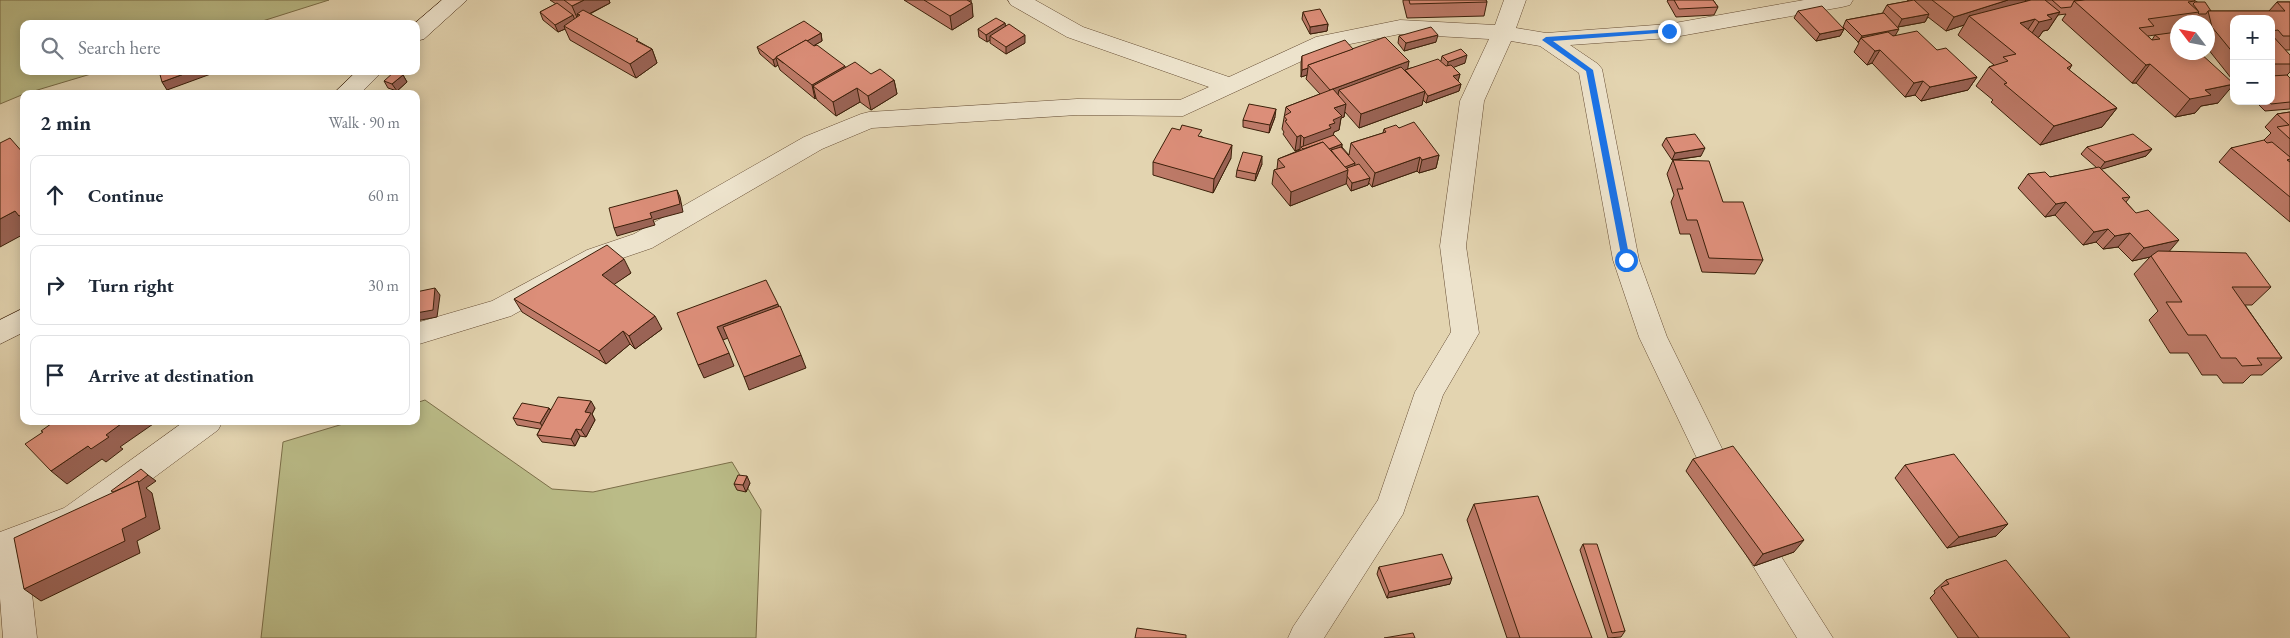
<!DOCTYPE html>
<meta charset="utf-8">
<style>
body{margin:0;font-family:"EB Garamond",serif;background:#f6f6f7;color:#1f2937}
.controls{position:absolute;right:15px;top:15px;display:grid;overflow:hidden;border-radius:10px;box-shadow:0 2px 12px #0003}
.controls button{width:45px;height:45px;display:grid;place-items:center;padding:0;border:0;border-bottom:1px solid #e0e1e3;background:#fff;color:#1f2937;font:25px sans-serif}
.compass{position:absolute;left:2170px;top:15px;width:45px;height:45px;border-radius:50%;background:#fff;box-shadow:0 2px 12px #0003;rotate:302deg}
.stop{position:absolute;width:15px;height:15px;margin:-11px;border:4px solid #1a73e8;border-radius:50%;background:#fff}
.stop.end{background:#1a73e8;border-color:#fff;box-shadow:0 1px 5px #0008}
.list{margin:0;padding:0;list-style:none}
h2{display:flex;justify-content:space-between;align-items:center;height:65px;margin:0;padding:0 20px;font-size:21px}
h2 small{font-size:16px;font-weight:400;color:#747a83}
.list li{display:grid;grid-template-columns:32px 1fr auto;gap:15px;align-items:center;box-sizing:border-box;height:80px;margin:0 10px 10px;padding:0 10px;border:1px solid #e0e1e3;border-radius:10px}
.list b{display:block;font-size:19px;white-space:nowrap}
.list em{font-size:16px;font-style:normal;color:#747a83}
.icon{flex:none;width:28px;height:28px;fill:none;stroke:currentColor;stroke-width:2;stroke-linecap:round;stroke-linejoin:round}
.map{position:relative;flex:none;width:2290px;height:638px;overflow:hidden}
.search{position:absolute;background:#fff;box-shadow:0 2px 12px #0003;left:20px;top:20px;width:400px;height:55px;display:flex;align-items:center;gap:12px;box-sizing:border-box;padding:0 18px;border-radius:10px;color:#747a83;font-size:19px}
.panel{position:absolute;background:#fff;box-shadow:0 2px 12px #0003;left:20px;top:90px;width:400px;height:335px;border-radius:10px}
.map>svg:first-child{display:block}
.green{fill:#babb87;stroke:#7b6e48}
.lines{fill:none;stroke-linecap:round;stroke-linejoin:round}
.street-casing{stroke:#664d34;stroke-width:1}
.secondary-casing{stroke:#3c200a;stroke-width:1}
.street{fill:#ede3cc;fill-rule:evenodd}
.secondary{fill:#ede3cc;fill-rule:evenodd}
.wall{fill:#bd7a68;stroke:#3c200a;fill-rule:evenodd}
.shaded-wall{fill:#9a6355;stroke:#3c200a}
.building{fill:#dc8e79;stroke:#3c200a}
.route{fill:#1a73e8}
</style>
<div class="map">
<svg width="2290" height="638" viewBox="0 0 2290 638">
<rect width="100%" height="100%" fill="#e3d4b0"/>
<filter id="stains"><feTurbulence type="fractalNoise" baseFrequency=".004" numOctaves="4"/><feColorMatrix values="0 0 0 0 .2 0 0 0 0 .09 0 0 0 0 .02 0 0 0 .5 -.17"/></filter>
<radialGradient id="worn" r=".72"><stop offset=".6" stop-color="#630" stop-opacity="0"/><stop offset="1" stop-color="#630" stop-opacity=".3"/></radialGradient>
<!-- green -->
<g class="green">
<polygon points="0,0 329,0 253,24 24,24 24,71 101,71 24,94 0,104"/>
<polygon points="425,400 552,489 593,492 732,462 761,510 756,638 261,638 283,442 353,421 416,421 416,403"/>
</g>
<g class="lines">
<defs>
<g id="street">
<polygon points="1008,0 1035,0 1083,27 1229,77 1316,37 1400,20 1495,25 1504,0 1526,0 1516,28 1546,33 1669,24 1804,0 1853,0 1850,5 1842,7 1669,38 1570,45 1598,64 1602,69 1639,260 1667,337 1741,487 1737,496 1726,500 1715,496 1639,337 1613,260 1579,73 1540,46 1511,41 1484,101 1466,246 1479,333 1443,395 1403,514 1324,638 1288,638 1293,627 1378,500 1415,392 1451,332 1440,246 1460,101 1489,39 1400,34 1330,48 1183,116 1077,115 872,128 822,149 652,248 605,264 511,316 416,345 416,323 492,301 587,250 634,234 804,137 861,114 869,112 1077,99 1180,100 1209,87 1067,37 1011,5"/>
<polygon points="185,421 223,421 218,430 86,528 27,550 37,638 3,638 0,598 0,532 64,508"/>
<polygon points="1747,516 1758,520 1833,638 1797,638 1731,530 1736,520"/>
</g>
<g id="secondary">
<polygon points="442,0 467,0 424,39 416,41 416,24 414,24"/>
<polygon points="357,71 383,71 360,94 333,94"/>
<polygon points="24,308 24,332 0,344 0,320"/>
</g>
</defs>
<!-- street casing -->
<use href="#street" class="street-casing"/>
<!-- secondary casing -->
<use href="#secondary" class="secondary-casing"/>
<!-- street -->
<use href="#street" class="street"/>
<!-- secondary -->
<use href="#secondary" class="secondary"/>
</g>
<!-- wall -->
<g class="wall">
<polygon points="550,0 609,0 610,3 590,14 652,49 657,63 636,78 570,40 565,29 558,32 543,20 540,12 556,4"/>
<polygon points="904,0 971,0 973,17 952,30"/>
<polygon points="1403,0 1486,0 1487,2 1484,16 1407,18 1403,2"/>
<polygon points="1668,0 1713,0 1718,7 1714,15 1676,17 1667,1"/>
<path d="M1907,0H2026L2025,1L2031,0H2194L2211,11H2269L2277,2H2290V50H2285L2290,55V72L2287,75L2290,78V109L2265,111L2255,101H2271V19H2234V78H2231L2208,49V22H2199H2200L2193,21L2191,22H2178V32H2177L2218,103L2201,106L2195,113L2175,117L2136,83H2132L2062,20L2066,14L2058,15L2048,30L2043,31L2038,38L2072,65L2069,70L2117,108L2102,127L2040,145L1991,102L1993,100L1976,86L1989,67L1994,65L1958,35L1964,25L1946,31L1928,17L1925,22L1898,27L1895,36L1937,50L1977,77L1968,90L1921,101L1915,95L1905,97L1872,63L1867,65L1854,52L1859,43L1843,27L1846,20L1883,13V12L1887,5L1909,1ZM2155,35L2152,40L2148,36Z"/>
<polygon points="1798,11 1844,29 1840,36 1816,41 1794,18"/>
<polygon points="1303,12 1328,24 1327,31 1310,34 1302,19"/>
<polygon points="1005,23 1005,26 1025,43 1006,54 990,43 990,40 987,42 979,37 978,29"/>
<polygon points="821,33 822,41 813,46 845,68 894,80 897,94 871,110 860,102 836,116 817,100 816,98 815,99 780,70 778,65 775,67 760,54 757,47"/>
<polygon points="1399,36 1436,42 1404,51 1398,43"/>
<polygon points="1353,49 1409,61 1407,69 1441,61 1442,56 1465,63 1453,67 1460,74 1458,81 1461,84 1459,91 1426,103 1423,100 1422,105 1359,128 1345,112 1344,117 1341,118 1339,130 1334,132 1333,135 1342,144 1342,147 1349,155 1351,143 1383,133 1384,129 1399,128 1439,155 1436,168 1419,173 1417,171 1372,187 1369,183 1368,185 1351,191 1346,183 1290,206 1272,184 1274,170 1277,169 1278,159 1300,150 1300,149 1295,151 1283,134 1284,132 1282,129 1286,107 1320,94 1306,79 1307,75 1301,77 1301,63 1302,56"/>
<polygon points="403,75 407,82 397,91 388,88 384,81"/>
<polygon points="2290,112 2290,161 2289,162 2290,162 2290,222 2219,162 2231,148 2267,143 2264,140 2271,133 2265,127 2277,114"/>
<polygon points="1275,117 1269,133 1243,127 1243,120"/>
<polygon points="1201,136 1231,158 1213,193 1153,175 1153,162"/>
<polygon points="1666,138 1701,156 1675,160 1723,202 1763,260 1755,274 1702,272 1690,234 1680,234 1671,202 1674,195 1667,174 1673,160 1672,160 1662,145"/>
<polygon points="2087,147 2152,149 2146,156 2101,169 2130,197 2126,202 2169,251 2271,287 2252,305 2245,305 2282,358 2262,375 2251,375 2243,383 2223,383 2217,375 2202,375 2188,353 2170,353 2149,320 2158,311 2134,274 2150,257 2132,261 2118,247 2103,249 2096,242 2083,245 2055,215 2045,217 2018,188 2028,174 2050,177 2097,168 2081,154"/>
<polygon points="1262,164 1255,181 1236,177 1237,170"/>
<polygon points="631,273 614,284 662,329 635,349 630,344 606,364 522,312 514,299"/>
<polygon points="549,408 551,410 595,408 592,414 595,420 586,437 580,436 575,446 542,442 537,435 540,429 517,425 513,418"/>
<polygon points="1693,459 1794,552 1754,566 1686,471"/>
<polygon points="1905,465 2008,524 1996,536 1947,548 1895,478"/>
<polygon points="750,483 746,492 737,490 734,484"/>
<polygon points="1474,504 1592,638 1507,638 1467,520"/>
<polygon points="1583,544 1625,631 1621,637 1608,638 1580,550"/>
<polygon points="1379,567 1450,584 1387,598 1377,574"/>
<polygon points="1946,580 2070,638 1958,638 1930,598 1935,593 1934,591"/>
</g>
<!-- shaded-wall -->
<g class="shaded-wall">
<polygon points="584,0 609,0 610,3 581,18 580,15 577,14 579,19 578,20 572,6"/>
<polygon points="2008,0 2026,0 2022,6 1969,16 1964,25 1946,31 1954,17"/>
<polygon points="972,3 973,17 952,30 950,16"/>
<polygon points="2060,12 2048,30 2043,31 2039,37 2027,41 2039,22 2047,15"/>
<polygon points="1929,14 1925,22 1898,27 1902,19"/>
<polygon points="573,15 576,23 564,26 565,29 558,32 555,25"/>
<polygon points="2035,19 2023,37 2020,23"/>
<polygon points="1005,23 1006,31 990,36 990,40 987,42 986,35"/>
<polygon points="1328,24 1327,31 1310,34 1310,27"/>
<polygon points="1844,29 1840,36 1816,41 1820,34"/>
<polygon points="1899,29 1895,36 1861,38 1858,43 1862,36"/>
<polygon points="821,33 822,41 783,63 777,58"/>
<polygon points="1025,35 1025,43 1006,54 1006,47"/>
<polygon points="1438,35 1436,42 1404,51 1406,43"/>
<polygon points="652,49 657,63 636,78 630,64"/>
<polygon points="1880,50 1872,63 1867,65 1875,51"/>
<polygon points="1467,55 1465,63 1447,70 1448,62"/>
<polygon points="776,58 778,65 775,67 773,60"/>
<polygon points="1409,61 1407,73 1339,90 1337,100 1330,90"/>
<polygon points="2150,64 2136,83 2132,83 2146,65"/>
<polygon points="845,66 848,80 813,86 816,98 815,99 812,85"/>
<polygon points="1308,68 1307,75 1301,77 1302,70"/>
<polygon points="192,71 219,71 167,90 162,82"/>
<polygon points="1460,74 1458,81 1453,76"/>
<polygon points="403,75 407,82 397,91 392,84"/>
<polygon points="1977,77 1968,90 1921,101 1930,87"/>
<polygon points="894,80 897,94 871,110 868,96"/>
<polygon points="1923,81 1915,95 1905,97 1914,83"/>
<polygon points="1461,84 1459,91 1426,103 1428,96"/>
<polygon points="2234,84 2218,103 2201,106 2195,113 2175,117 2190,99 2205,90"/>
<polygon points="857,88 860,102 836,116 833,102"/>
<polygon points="1425,91 1422,105 1359,128 1361,114"/>
<polygon points="1346,104 1344,117 1341,118 1339,130 1334,132 1333,136 1303,149 1304,138 1334,108"/>
<polygon points="2117,108 2102,127 2040,145 2054,126"/>
<polygon points="1276,109 1275,117 1269,133 1270,125"/>
<polygon points="1301,135 1300,149 1295,151 1297,137"/>
<polygon points="1342,144 1341,151 1324,151"/>
<polygon points="1232,145 1231,158 1213,193 1214,179"/>
<polygon points="1705,148 1701,156 1672,160 1675,153"/>
<polygon points="2152,149 2146,156 2099,170 2105,162"/>
<polygon points="1439,155 1436,168 1419,173 1422,160"/>
<polygon points="1262,156 1262,164 1255,181 1256,174"/>
<polygon points="1420,157 1417,171 1372,187 1375,173"/>
<polygon points="1355,163 1354,170 1348,173 1346,184 1290,206 1291,192 1343,167"/>
<polygon points="1370,178 1368,185 1351,191 1352,183"/>
<polygon points="677,190 680,197 683,212 653,220 655,225 617,236 614,228 650,213"/>
<polygon points="2066,202 2055,215 2045,217 2056,204"/>
<polygon points="15,211 24,214 24,234 0,247 0,219"/>
<polygon points="2108,229 2096,242 2083,245 2094,232"/>
<polygon points="2130,233 2118,247 2103,249 2115,236"/>
<polygon points="2179,240 2167,254 2151,256 2150,257 2132,261 2144,248"/>
<polygon points="624,259 631,273 609,288 602,275"/>
<polygon points="435,288 440,295 437,317 416,321 416,313"/>
<polygon points="778,304 782,317 723,340 717,327"/>
<polygon points="655,316 662,329 635,349 629,336"/>
<polygon points="623,331 630,344 606,364 599,351"/>
<polygon points="729,353 734,366 704,378 698,365"/>
<polygon points="801,355 806,368 749,390 744,377"/>
<polygon points="591,401 595,408 592,414 595,420 586,437 581,430 585,412"/>
<polygon points="549,408 553,415 545,430 540,423"/>
<polygon points="125,421 156,422 120,447 123,449 106,462 102,459 67,484 51,471"/>
<polygon points="576,429 580,436 575,446 571,439"/>
<polygon points="148,475 156,481 146,488 152,493 160,529 137,541 140,553 41,601 24,589 122,529 138,481"/>
<polygon points="747,476 750,483 746,492 743,485"/>
<polygon points="2008,524 1996,536 1947,548 1959,537"/>
<polygon points="1804,540 1794,552 1754,566 1763,554"/>
<polygon points="1452,578 1450,584 1387,598 1389,592"/>
</g>
<!-- building -->
<g class="building">
<polygon points="564,0 584,0 572,6"/>
<polygon points="924,0 967,0 972,3 950,16"/>
<polygon points="1409,0 1486,0 1487,2 1410,4"/>
<polygon points="1674,0 1713,0 1718,7 1679,9"/>
<polygon points="1914,0 1929,14 1902,19 1887,5"/>
<polygon points="1932,0 2008,0 1954,17"/>
<polygon points="2031,0 2045,0 2060,12 2047,15 2052,19 2039,22 2035,19 2020,23 2072,65 2067,68 2117,108 2054,126 2004,84 2007,83 1989,67 2008,61 2003,57 2016,54 1969,16"/>
<polygon points="2052,0 2083,0 2074,1 2071,7 2061,8"/>
<polygon points="2085,0 2194,0 2195,1 2188,2 2199,12 2148,19 2154,26 2139,28 2152,40 2160,39 2155,35 2177,32 2178,33 2178,52 2199,52 2234,84 2205,90 2211,95 2190,99 2150,64 2146,65 2074,1"/>
<polygon points="2195,2 2205,2 2211,11 2208,11 2206,14 2199,14 2198,13 2199,12 2193,4"/>
<polygon points="2277,2 2290,2 2290,36 2283,36 2278,30 2271,31 2271,19 2234,19 2234,54 2212,27 2208,11 2285,11"/>
<polygon points="557,3 573,15 555,25 540,12"/>
<polygon points="1822,6 1844,29 1820,34 1798,11"/>
<polygon points="1320,9 1328,24 1310,27 1303,12"/>
<polygon points="583,10 638,39 636,41 652,49 630,64 564,26 580,15 577,14"/>
<polygon points="1884,13 1899,29 1862,36 1846,20"/>
<polygon points="996,18 1005,23 986,35 978,29"/>
<polygon points="804,21 821,33 807,41 806,40 776,57 776,58 773,60 757,47"/>
<polygon points="1009,24 1025,35 1006,47 990,36"/>
<polygon points="1431,27 1438,35 1406,43 1399,36"/>
<polygon points="1917,31 1937,50 1946,48 1977,77 1930,87 1923,81 1914,83 1880,50 1875,51 1861,38 1888,32 1893,36"/>
<polygon points="2271,34 2290,55 2290,64 2271,64"/>
<polygon points="1385,37 1409,61 1330,90 1308,65"/>
<polygon points="806,40 814,46 817,45 845,66 812,85 776,57"/>
<polygon points="1345,40 1353,49 1308,65 1308,68 1302,70 1302,56"/>
<polygon points="1461,49 1467,55 1448,62 1442,56"/>
<polygon points="1438,59 1446,66 1451,65 1460,74 1453,76 1461,84 1428,96 1425,92 1425,91 1405,70"/>
<polygon points="855,62 871,74 880,69 894,80 868,96 857,88 833,102 813,86"/>
<polygon points="1401,67 1425,91 1361,114 1339,90"/>
<polygon points="159,71 192,71 162,82"/>
<polygon points="394,72 403,75 392,84 384,81"/>
<polygon points="2287,75 2290,78 2290,102 2271,104 2269,101 2271,101 2271,76"/>
<polygon points="1333,89 1346,104 1334,108 1342,116 1333,120 1335,123 1329,125 1331,128 1304,138 1301,135 1297,137 1285,121 1287,120 1284,116 1291,112 1286,107"/>
<polygon points="1249,104 1276,109 1270,125 1243,120"/>
<polygon points="2290,112 2290,139 2277,127 2289,125 2277,114"/>
<polygon points="1414,122 1439,155 1422,160 1420,157 1375,173 1351,143 1386,132 1384,129 1396,125 1399,128"/>
<polygon points="1182,125 1202,130 1198,136 1232,145 1214,179 1153,162 1172,128 1180,130"/>
<polygon points="1695,134 1705,148 1675,153 1666,138"/>
<polygon points="2133,134 2152,149 2105,162 2087,147"/>
<polygon points="1334,135 1342,144 1329,149 1323,142 1303,149 1301,147"/>
<polygon points="10,138 24,154 24,214 19,216 15,211 0,219 0,143"/>
<polygon points="2264,140 2267,143 2272,142 2290,157 2290,159 2287,160 2290,162 2290,197 2231,148"/>
<polygon points="1323,142 1348,170 1291,192 1274,170 1285,167 1278,159"/>
<polygon points="1341,147 1355,163 1345,167 1331,150"/>
<polygon points="1243,152 1262,156 1256,174 1237,170"/>
<polygon points="1673,160 1709,161 1723,202 1743,202 1763,260 1709,258 1697,220 1687,220 1677,189 1683,189"/>
<polygon points="1359,164 1370,178 1352,183 1347,176 1348,170 1347,168"/>
<polygon points="2099,167 2130,197 2122,198 2136,213 2148,210 2179,240 2144,248 2130,233 2115,236 2108,229 2094,232 2066,202 2056,204 2028,174 2045,172 2050,177"/>
<polygon points="677,190 680,204 650,213 652,218 614,228 609,208"/>
<polygon points="607,245 624,259 602,275 655,316 629,336 623,331 599,351 514,299"/>
<polygon points="2158,251 2246,253 2271,287 2232,287 2282,358 2257,358 2262,365 2242,366 2236,358 2221,358 2206,335 2188,335 2166,302 2182,302 2151,256"/>
<polygon points="766,280 778,304 717,327 729,353 698,365 677,313"/>
<polygon points="435,288 433,310 416,313 416,292"/>
<polygon points="780,306 801,355 744,377 723,327"/>
<polygon points="558,397 591,401 585,412 591,413 581,430 576,429 571,439 537,435"/>
<polygon points="522,403 549,408 540,423 513,418"/>
<polygon points="55,421 125,421 106,435 109,437 91,449 88,446 51,471 25,444 43,432 41,431"/>
<polygon points="1733,446 1804,540 1763,554 1693,459"/>
<polygon points="1954,454 2008,524 1959,537 1905,465"/>
<polygon points="141,469 148,475 139,482 138,481 113,492 111,491"/>
<polygon points="738,475 747,476 743,485 734,484"/>
<polygon points="138,481 146,517 122,529 125,541 24,589 14,538"/>
<polygon points="1538,496 1592,638 1520,638 1474,504"/>
<polygon points="1583,544 1597,544 1625,631 1612,633"/>
<polygon points="1442,554 1452,578 1389,592 1379,567"/>
<polygon points="2006,560 2070,638 1979,638 1941,587 1949,584 1946,580"/>
<polygon points="1137,628 1186,635 1186,638 1135,638"/>
<polygon points="1413,633 1415,638 1384,638"/>
</g>
<!-- route -->
<polygon class="route" points="1669,29 1672,32 1553,41 1593,70 1630,260 1626,263 1622,260 1586,71 1542,40 1546,37"/>
<rect width="100%" height="100%" filter="url(#stains)"/>
<rect width="100%" height="100%" fill="url(#worn)"/>
</svg>
<div class="controls">
<button>+</button>
<button>−</button>
</div>
<svg class="compass" viewBox="-18 -18 36 36"><path d="M0-13l5 13h-10z" fill="#e53935"/><path d="M0 13l5-13h-10z" fill="#747a83"/></svg>
<div class="stop" style="left:1626px;top:260px"></div>
<div class="stop end" style="left:1669px;top:31px"></div>
<div class="search"><svg class="icon" aria-label="search" viewBox="0 0 24 24"><circle cx="10" cy="10" r="6"/><path d="M15 15l6 6"/></svg>Search here</div>
<section class="panel">
<h2>2 min<small>Walk · 90 m</small></h2>
<ul class="list">
<li><svg class="icon" aria-label="ahead" viewBox="0 0 24 24"><path d="M12 20V5M6 11l6-6 6 6"/></svg><div><b>Continue</b></div><em>60 m</em></li>
<li><svg class="icon" aria-label="right" viewBox="0 0 24 24"><path d="M7 20v-9h11M14 6l5 5-5 5"/></svg><div><b>Turn right</b></div><em>30 m</em></li>
<li><svg class="icon" aria-label="arrive" viewBox="0 0 24 24"><path d="M6 21V4h12l-3 4 3 4H6"/></svg><div><b>Arrive at destination</b></div></li>
</ul>
</section>
</div>
